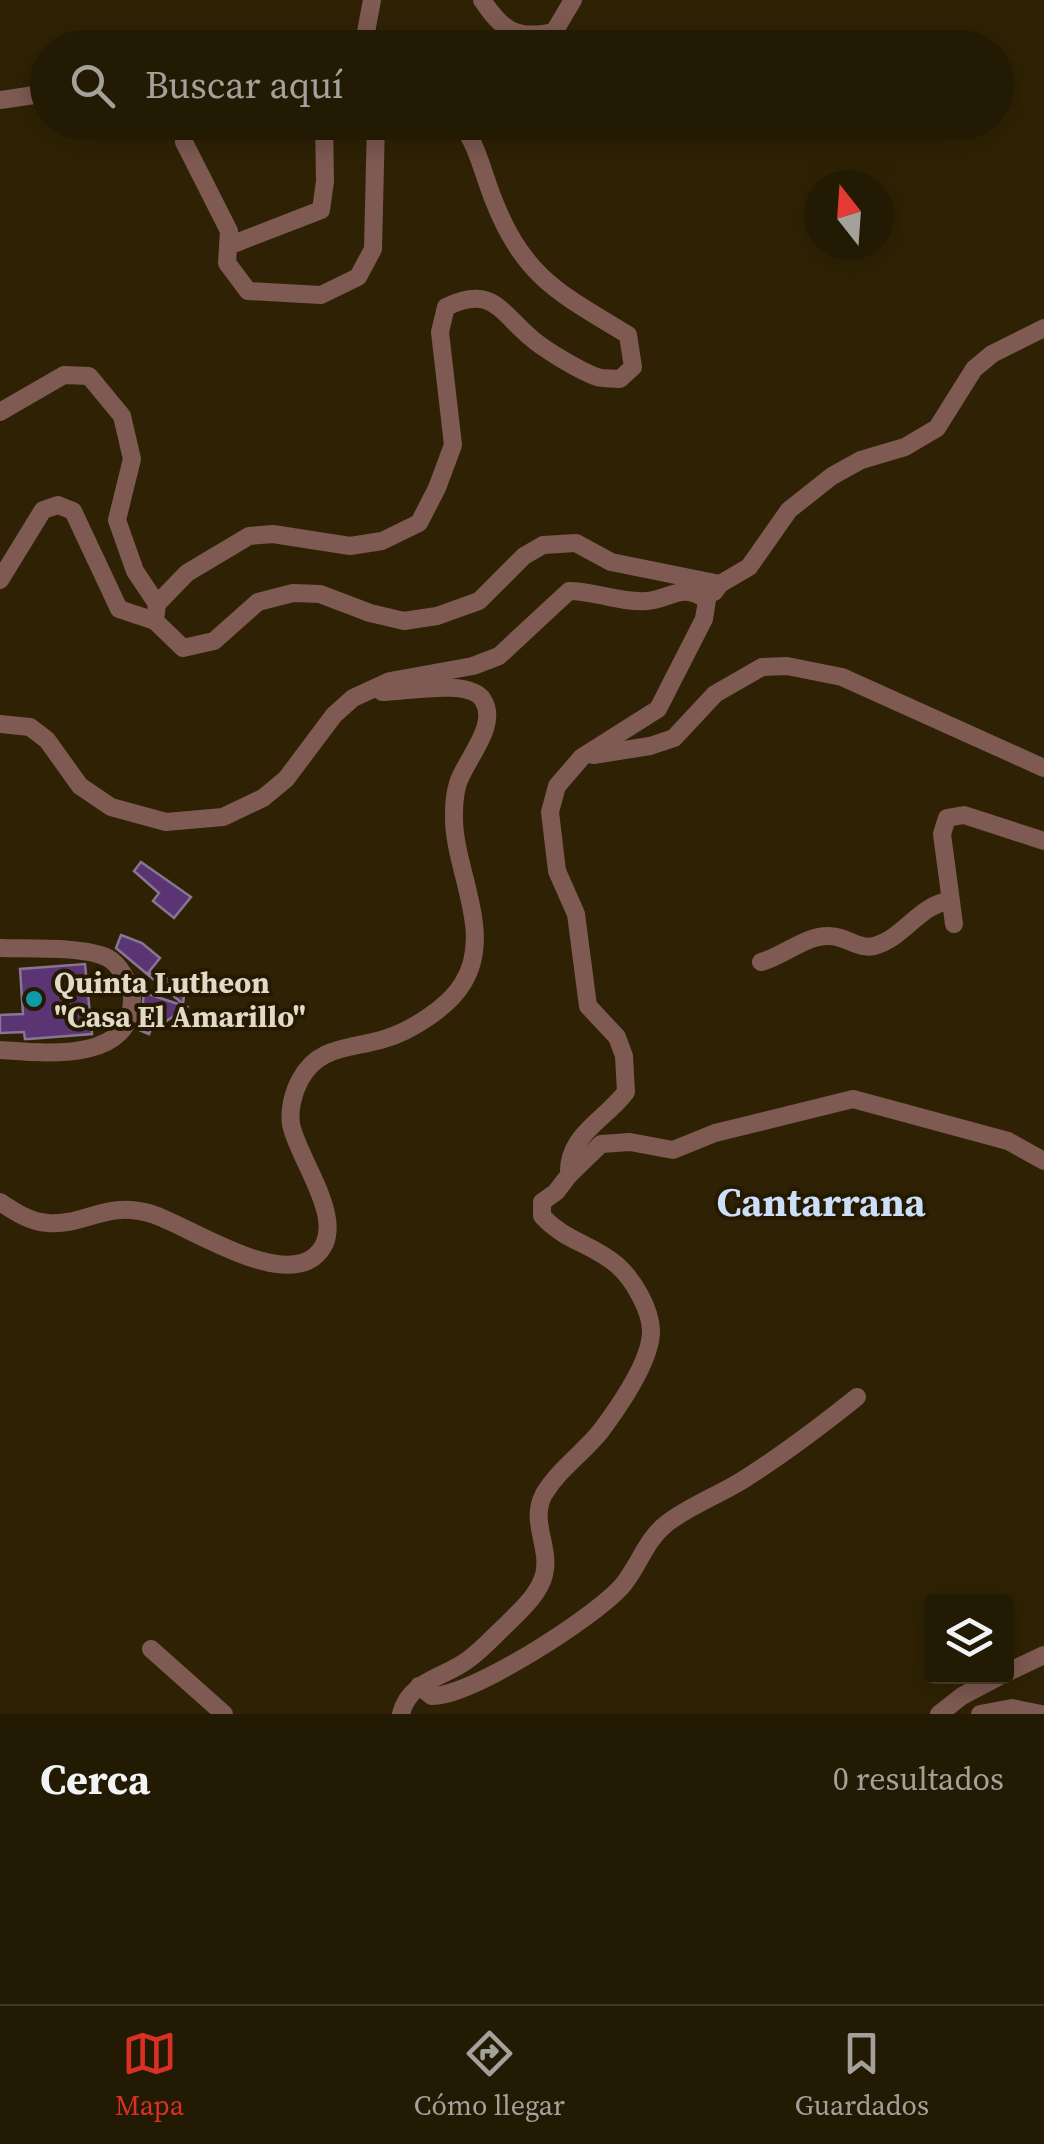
<!DOCTYPE html>
<html lang="es">
<meta charset="utf-8">
<style>
body{margin:0;font-family:"Source Serif 4",serif;background:#2b230d;color:#f1f3f6}
.controls{position:absolute;right:30px;bottom:30px;display:grid;overflow:hidden;border-radius:10px;box-shadow:0 5px 25px #0003}
.controls button{width:90px;height:90px;display:grid;place-items:center;padding:0;border:0;border-bottom:2px solid #403825;background:#231a03;color:#f1f3f6;font:50px sans-serif}
.compass{position:absolute;left:804px;top:170px;width:90px;height:90px;border-radius:50%;background:#231a03;box-shadow:0 5px 25px #0003;rotate:343deg}
.list{margin:0;padding:0;list-style:none}
h2{display:flex;justify-content:space-between;align-items:center;height:130px;margin:0;padding:0 40px;font-size:42px}
h2 small{font-size:32px;font-weight:400;color:#a3a19a}
.icon{flex:none;width:55px;height:55px;fill:none;stroke:currentColor;stroke-width:2;stroke-linecap:round;stroke-linejoin:round}
.map{position:relative;flex:none;width:1044px;height:1714px;overflow:hidden}
.search{position:absolute;background:#231a03;box-shadow:0 5px 25px #0003;left:30px;right:30px;top:30px;height:110px;display:flex;align-items:center;gap:25px;box-sizing:border-box;padding:0 35px;border-radius:55px;color:#a3a19a;font-size:38px}
.sheet{height:290px;background:#231a03}
nav{display:flex;justify-content:space-around;align-items:center;box-sizing:border-box;height:140px;border-top:2px solid #403825;background:#231a03;font-size:28px;color:#a3a19a}
nav a{display:grid;justify-items:center;gap:5px}
nav .on{color:#d93025}
.map>svg:first-child{display:block}
.building{fill:#5a3473;stroke:#867593;stroke-width:2.5}
.lines{fill:none;stroke-linecap:round;stroke-linejoin:round}
.minor{stroke:#7e5a52;stroke-width:18}
.culture-dot{fill:#0f9aa8;stroke:#251900;stroke-width:4}
.labels{text-anchor:middle;dominant-baseline:central;stroke-width:8;stroke-linejoin:round;paint-order:stroke}
.poi-label{font-size:30px;font-weight:bold;fill:#e2dac9;stroke:#251900;text-anchor:start}
.district-label{font-size:40px;font-weight:bold;fill:#cbdff7;stroke:#251900}
</style>
<div class="map">
<svg width="1044" height="1714" viewBox="0 0 1044 1714">
<rect width="100%" height="100%" fill="#2f2204"/>
<!-- building -->
<g class="building">
<polygon points="141,862 191,897 174,918 153,901 159,893 134,871"/>
<polygon points="121,935 142,943 160,958 148,973 171,978 170,984 185,986 183,1004 116,948"/>
<polygon points="85,964 92,1034 29,1039 25,1039 24,1032 0,1033 0,1015 23,1014 20,969"/>
<polygon points="144,992 145,993 187,1007 165,1022 158,1012 149,1034 137,1029 141,1021"/>
</g>
<g class="lines">
<!-- minor -->
<g class="minor">
<path d="M482,0C503,31 516,40 554,32L573,0"/>
<polyline points="363,48 372,0"/>
<polyline points="0,100 48,93"/>
<polyline points="183,122 184,142 229,231 227,263 248,291 321,295 358,277 373,249 376,122"/>
<path d="M460,122C477,143 484,177 494,201C524,278 561,294 628,335L633,367L620,379C613,378 603,379 597,377C580,371 543,349 530,337C499,310 491,285 446,307L440,332L453,445L437,488L419,523L382,541L350,546L273,534L249,536L187,573L157,604L155,621L183,648L214,641L258,602L293,593L320,594L370,613L404,621L437,616L479,601L524,556L543,545L576,543L611,562L720,584"/>
<polyline points="228,246 321,210 325,181 324,122"/>
<polyline points="0,412 64,375 89,376 122,416 132,459 117,520 135,571 157,604"/>
<polyline points="0,580 43,510 58,505 73,511 119,609 155,621"/>
<polyline points="714,592 720,584 749,567 789,510 832,476 861,460 905,447 937,428 974,369 992,354 1044,328"/>
<path d="M0,724L30,727L47,740L80,786L111,807L166,822L223,817L263,798L286,779L334,715L353,698L390,681L473,666L499,656L569,591C595,591 620,603 647,601C672,599 681,582 707,600L704,619L658,709L582,757L557,786L550,812L557,871L576,914L588,1006L617,1037L624,1056L626,1092C604,1121 567,1135 569,1175L556,1192L542,1202V1216C566,1242 591,1243 617,1265C633,1279 651,1310 651,1331C651,1362 618,1408 600,1432C583,1453 559,1469 544,1494C529,1521 551,1547 544,1575C539,1594 521,1610 508,1623C495,1635 483,1649 469,1659C445,1678 409,1680 401,1714"/>
<polyline points="593,755 650,746 674,738 715,694 762,667 787,666 842,677 1044,768"/>
<polyline points="954,924 942,834 947,818 964,815 1044,841"/>
<path d="M0,948C28,949 84,946 108,958C119,964 131,984 132,997C134,1064 43,1053 0,1050"/>
<path d="M761,962C784,956 804,936 828,936C845,935 858,950 874,946C903,939 919,905 949,901"/>
<polyline points="569,1175 601,1144 630,1142 673,1150 715,1133 853,1099 1008,1141 1044,1161"/>
<path d="M0,1202C15,1212 30,1222 48,1223C86,1226 105,1200 152,1214C189,1226 276,1286 314,1257C353,1227 297,1159 291,1124C289,1110 293,1093 300,1080C318,1045 352,1049 384,1039C411,1031 449,1007 463,983C495,931 452,868 454,813C454,803 455,793 458,783C466,759 499,725 483,700C470,678 405,692 382,692"/>
<polyline points="151,1649 224,1714"/>
<polyline points="1006,1673 1044,1655"/>
<path d="M419,1686L432,1696C472,1696 595,1617 622,1586C639,1566 645,1541 666,1524C690,1505 720,1495 746,1478C785,1453 821,1426 857,1397"/>
<polyline points="939,1714 962,1696 1000,1676"/>
<polyline points="980,1714 1012,1708 1041,1714"/>
</g>
</g>
<!-- markers -->
<circle class="culture-dot" cx="34" cy="999" r="10"/>
<g class="labels">
<!-- poi labels -->
<g class="poi-label">
<text x="54" y="982">Quinta Lutheon<tspan x="54" dy="34">"Casa El Amarillo"</tspan></text>
</g>
<!-- district labels -->
<g class="district-label">
<text x="821" y="1202">Cantarrana</text>
</g>
</g>
</svg>
<div class="controls">
<button><svg class="icon" aria-label="layers" viewBox="0 0 24 24"><path d="M12 4l9 5-9 5-9-5zM3 14l9 5 9-5"/></svg></button>
</div>
<svg class="compass" viewBox="-18 -18 36 36"><path d="M0-13l5 13h-10z" fill="#e53935"/><path d="M0 13l5-13h-10z" fill="#a3a19a"/></svg>
<div class="search"><svg class="icon" aria-label="search" viewBox="0 0 24 24"><circle cx="10" cy="10" r="6"/><path d="M15 15l6 6"/></svg>Buscar aquí</div>
</div>
<section class="sheet">
<h2>Cerca<small>0 resultados</small></h2>
<ul class="list">
</ul>
</section>
<nav>
<a class="on"><svg class="icon" aria-label="map" viewBox="0 0 24 24"><path d="M3 6l6-2 6 2 6-2v14l-6 2-6-2-6 2zM9 4v14M15 6v14"/></svg>Mapa</a>
<a><svg class="icon" aria-label="directions" viewBox="0 0 24 24"><path d="M12 3l9 9-9 9-9-9zM9 14v-3h6M13 9l2 2-2 2"/></svg>Cómo llegar</a>
<a><svg class="icon" aria-label="saved" viewBox="0 0 24 24"><path d="M7 4h10v16l-5-4-5 4z"/></svg>Guardados</a>
</nav>
